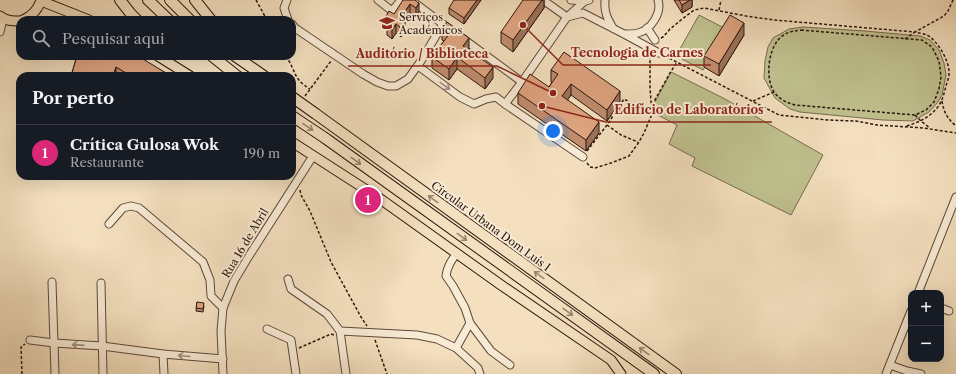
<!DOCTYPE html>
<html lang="pt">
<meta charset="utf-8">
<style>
body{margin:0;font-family:"Libre Caslon Text",serif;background:#242831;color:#f1f3f6}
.controls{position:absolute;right:12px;bottom:12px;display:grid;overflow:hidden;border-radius:8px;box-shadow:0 4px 16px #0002}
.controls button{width:36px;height:36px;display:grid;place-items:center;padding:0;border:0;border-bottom:1px solid #363941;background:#171b24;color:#f1f3f6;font:20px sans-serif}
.you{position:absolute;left:553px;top:131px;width:14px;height:14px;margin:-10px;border:3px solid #fff;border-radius:50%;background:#1a73e8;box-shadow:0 0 0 6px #1a73e833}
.badge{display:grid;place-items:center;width:26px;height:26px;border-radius:50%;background:#db2777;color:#fff;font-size:13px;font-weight:700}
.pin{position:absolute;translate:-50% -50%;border:2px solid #fff;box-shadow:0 1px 4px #0006}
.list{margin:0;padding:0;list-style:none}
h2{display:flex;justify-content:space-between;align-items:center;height:52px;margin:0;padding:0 16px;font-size:17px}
h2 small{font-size:13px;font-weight:400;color:#9ea1a6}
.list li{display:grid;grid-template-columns:26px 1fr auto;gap:12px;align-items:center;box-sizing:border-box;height:56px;padding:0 16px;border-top:1px solid #363941}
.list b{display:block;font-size:15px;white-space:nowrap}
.list p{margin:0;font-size:13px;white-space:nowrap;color:#9ea1a6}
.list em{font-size:13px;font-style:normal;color:#9ea1a6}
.icon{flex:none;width:22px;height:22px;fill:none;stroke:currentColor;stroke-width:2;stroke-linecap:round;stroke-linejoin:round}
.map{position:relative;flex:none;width:956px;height:374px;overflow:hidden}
.search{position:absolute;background:#171b24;box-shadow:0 4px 16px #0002;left:16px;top:16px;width:280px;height:44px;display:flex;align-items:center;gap:10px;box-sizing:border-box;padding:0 14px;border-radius:12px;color:#9ea1a6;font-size:15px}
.panel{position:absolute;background:#171b24;box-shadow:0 4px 16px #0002;left:16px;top:72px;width:280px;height:108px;border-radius:12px}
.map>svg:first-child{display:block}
.green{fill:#c0c18f;stroke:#766c4e}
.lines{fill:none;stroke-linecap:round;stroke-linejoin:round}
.minor-casing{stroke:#5e483a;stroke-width:9}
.major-casing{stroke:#2c160e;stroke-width:11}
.highway-casing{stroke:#2c160e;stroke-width:12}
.path{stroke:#2c160e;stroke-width:1.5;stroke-dasharray:3 2;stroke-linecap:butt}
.minor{stroke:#f8ebd5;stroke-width:7}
.major{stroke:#f4e0bf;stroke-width:9}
.highway{stroke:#f4e0bf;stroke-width:10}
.highway-bridge-casing{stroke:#2c160e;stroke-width:12;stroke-linecap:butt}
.highway-bridge{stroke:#f4e0bf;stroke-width:10}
.wall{fill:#bf8c6d;stroke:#2c160e}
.shaded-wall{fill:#9b7259;stroke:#2c160e}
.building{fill:#dea37f;stroke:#2c160e}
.oneway{stroke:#9c8b7b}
.oneway2{stroke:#9a856f}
.labels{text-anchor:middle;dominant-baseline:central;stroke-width:4;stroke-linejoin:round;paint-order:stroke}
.poi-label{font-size:11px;fill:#2c160e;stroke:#f8ebd5;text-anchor:start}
.street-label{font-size:11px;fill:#2c160e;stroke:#f8ebd5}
.leader{fill:none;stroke:#8f2418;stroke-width:1.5}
.callout-dot{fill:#8f2418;stroke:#f8ebd5;stroke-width:1.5}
.callout-label{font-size:12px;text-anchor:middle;font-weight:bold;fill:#8f2418;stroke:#f8ebd5;stroke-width:4;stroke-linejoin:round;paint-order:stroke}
</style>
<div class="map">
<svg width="956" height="374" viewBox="0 0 956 374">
<rect width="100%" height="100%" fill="#f4e0bf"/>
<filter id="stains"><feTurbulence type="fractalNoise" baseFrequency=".005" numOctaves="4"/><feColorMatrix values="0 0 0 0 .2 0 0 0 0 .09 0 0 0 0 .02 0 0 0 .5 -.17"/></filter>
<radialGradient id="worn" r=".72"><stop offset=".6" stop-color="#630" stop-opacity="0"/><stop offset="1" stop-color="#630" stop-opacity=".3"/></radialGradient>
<!-- green -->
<g class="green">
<polygon points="699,15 726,29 703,70 676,56"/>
<polygon points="803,27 865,31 920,36 930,40 939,50 944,63 946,75 942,95 938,102 929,112 913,121 883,120 800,112 790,109 775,98 764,78 765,61 768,47 773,38 789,29"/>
<polygon points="671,72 725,99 823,155 791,215 692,166 695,158 669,144 677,125 650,111"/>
</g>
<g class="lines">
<defs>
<g id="minor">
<polyline points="287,0 284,8 288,20"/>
<polyline points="378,0 392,11 401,0"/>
<polyline points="411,0 452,31"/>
<polyline points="543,0 567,17 585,1"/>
<polyline points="571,0 585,1 589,0"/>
<path d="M605,0C604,12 607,18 613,28"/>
<polyline points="292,24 295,28 363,74 377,82 388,86 396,86 408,79 421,61 443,24"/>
<polyline points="647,28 655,40"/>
<polyline points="0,32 3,19"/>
<path d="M625,34C629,34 634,34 638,33C651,30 662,13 658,0"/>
<polyline points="462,38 522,82 505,104 583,157"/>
<polyline points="418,66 460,97 474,104 486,99 496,97 505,104"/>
<polyline points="522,82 567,17 583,13 624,34 659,53"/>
<polyline points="109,224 123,208 131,206 139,208 203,262 210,280 211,296 223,308"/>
<polyline points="288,279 291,289 327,314 340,331 346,374"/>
<polyline points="52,282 55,374"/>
<polyline points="101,283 103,374"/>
<polyline points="918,293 956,197"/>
<polyline points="941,308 949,311"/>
<polyline points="470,323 491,351 510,365"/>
<polyline points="267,329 291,340 296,374"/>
<polyline points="340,331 417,335 437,339 456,348 478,368 480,374"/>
<polyline points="30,340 54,343 102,346 163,354 223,359"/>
<path d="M456,348L470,323L465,308L453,286L446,276C447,267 451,261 457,253"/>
<polyline points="163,354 164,374"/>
<polyline points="890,365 907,371 921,374"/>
<polyline points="223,374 221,331 223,308 234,281 249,256 313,156"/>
<polyline points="886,374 911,311"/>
</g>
<g id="major">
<polyline points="41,1 89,20"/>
<path d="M0,16C6,21 13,21 20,21"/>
<path d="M23,20C32,16 38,10 41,0"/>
<polyline points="158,56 190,76"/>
<polyline points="292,142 379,198 501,285 611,360 621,374"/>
</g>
<g id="highway">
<polyline points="120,0 131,14 137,20"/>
<polyline points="148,0 169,20"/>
<polyline points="170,0 190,20"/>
<polyline points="195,0 211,20"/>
<polyline points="212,56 237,76"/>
<polyline points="235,56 264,76"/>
<polyline points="316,114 676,374"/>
<polyline points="325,138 654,374"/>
</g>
</defs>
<!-- minor casing -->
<use href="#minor" class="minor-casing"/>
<!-- major casing -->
<use href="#major" class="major-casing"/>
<!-- highway casing -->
<use href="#highway" class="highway-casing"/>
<!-- path -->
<g class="path">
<polyline points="256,0 267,20"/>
<polyline points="719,10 721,0"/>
<path d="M801,30L922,40L932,47L939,61L941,77L939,89L934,102L926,110L915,115L795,105C787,103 779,99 774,92C765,78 768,48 781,37C787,32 793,31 801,30Z"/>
<polyline points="661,38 663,37 670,29 681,20 694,10 704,8 746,16 774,20 915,32 944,16 948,11 953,0"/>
<path d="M905,39L915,32C919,33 924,34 927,35C938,41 950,62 949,74C949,78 947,82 946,86C944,94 942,102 937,108C929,118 917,123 906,126"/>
<path d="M286,56C296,71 293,79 310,89"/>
<polyline points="665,56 779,115 827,120 856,121 877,125 924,128 956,133"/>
<polyline points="305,96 331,61"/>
<polyline points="753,101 774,92"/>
<path d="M942,101C944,113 947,118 956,126"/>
<polyline points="915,115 921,121 930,128"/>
<polyline points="607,125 621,135 638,142"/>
<polyline points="587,151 607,125 624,99 637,106 651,107 670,73 677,62"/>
<polyline points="587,163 590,167 595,168 611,163 629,156 639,142 644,133 652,114 650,88 650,56"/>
<polyline points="300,190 301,195 310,211 331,262 361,317 367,326"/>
<polyline points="375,340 387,374"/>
<polyline points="299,348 331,334 334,335"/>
<polyline points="22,374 21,347 25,344"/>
</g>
<!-- minor -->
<use href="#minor" class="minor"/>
<!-- major -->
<use href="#major" class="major"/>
<!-- highway -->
<use href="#highway" class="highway"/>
<defs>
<g id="highway-bridge">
<polyline points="292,97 316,114"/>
<polyline points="292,116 325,138"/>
</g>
</defs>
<!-- highway-bridge casing -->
<use href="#highway-bridge" class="highway-bridge-casing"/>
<!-- highway-bridge -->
<use href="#highway-bridge" class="highway-bridge"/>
</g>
<!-- wall -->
<g class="wall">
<polygon points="415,0 419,12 416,17 410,13 404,22 405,31 401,37 396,33 392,39 387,35 387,28 385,26 385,18 394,14"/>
<polygon points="481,0 464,24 449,14 449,8"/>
<polygon points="544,0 544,8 513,52 501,43 501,32"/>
<polygon points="674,0 692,0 692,7 682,13"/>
<polygon points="447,22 469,49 469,50 493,78 485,89 457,69 449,80 432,68 432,57 444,41 442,40 442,29"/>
<polygon points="744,35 719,76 704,67 704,56"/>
<polygon points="77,56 171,76 71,76"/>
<polygon points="551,70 620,102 607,121 571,95 567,100 599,133 586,151 518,104 518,93 549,87 552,82 551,82"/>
<polygon points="197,302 204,306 203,312 196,311"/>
</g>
<!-- shaded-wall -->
<g class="shaded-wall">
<polygon points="477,0 481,0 464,24 464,18"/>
<polygon points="542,0 544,0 544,8 513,52 513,40"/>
<polygon points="690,0 692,0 692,7 682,13 682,5"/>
<polygon points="419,3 419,12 416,17 416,8"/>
<polygon points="410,4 410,13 400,28 400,19"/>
<polygon points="405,22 405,31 401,37 401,28"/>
<polygon points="744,23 744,35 719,76 719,64"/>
<polygon points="396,24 396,33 392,39 392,30"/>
<polygon points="469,38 469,49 463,57 463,46"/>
<polygon points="457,57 457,69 449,80 449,69"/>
<polygon points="116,67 116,76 113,76"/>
<polygon points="493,67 493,78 485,89 485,78"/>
<polygon points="571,84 571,95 562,108 562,96"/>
<polygon points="620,91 620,102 607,121 607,110"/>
<polygon points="599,122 599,133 586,151 586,140"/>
</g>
<!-- building -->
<g class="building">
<polygon points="403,0 415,0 419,3 416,8 410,4 400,19 405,22 401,28 396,24 392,30 387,26 390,21 385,18 389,11 394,14"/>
<polygon points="454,0 477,0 464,18 449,8"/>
<polygon points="523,0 542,0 513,40 501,32"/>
<polygon points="679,0 690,0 682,5"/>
<polygon points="730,15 744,23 719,64 704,56"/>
<polygon points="447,22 469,38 463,46 493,67 485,78 457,57 449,69 432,57 450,33 442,29"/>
<polygon points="564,52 620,91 607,110 571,84 562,96 599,122 586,140 518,93 530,74 549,87 558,74 551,70"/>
<polygon points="77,56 138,56 171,76 131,76 116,67 113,76 71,76"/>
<polygon points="197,302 204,303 203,309 196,308"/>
</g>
<!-- one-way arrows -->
<defs><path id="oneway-shaft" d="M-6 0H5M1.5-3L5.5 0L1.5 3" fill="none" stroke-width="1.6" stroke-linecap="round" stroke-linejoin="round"/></defs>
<g class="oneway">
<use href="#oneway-shaft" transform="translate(445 86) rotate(36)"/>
<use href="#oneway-shaft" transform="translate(78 345) rotate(-176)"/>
<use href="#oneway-shaft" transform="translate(184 356) rotate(-175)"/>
</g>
<g class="oneway2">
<use href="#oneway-shaft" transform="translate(308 127) rotate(35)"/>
<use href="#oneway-shaft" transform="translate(356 161) rotate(36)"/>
<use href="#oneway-shaft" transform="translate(433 199) rotate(-144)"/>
<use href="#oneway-shaft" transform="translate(462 237) rotate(36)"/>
<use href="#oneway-shaft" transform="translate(539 275) rotate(-144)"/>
<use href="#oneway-shaft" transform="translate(568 312) rotate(36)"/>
<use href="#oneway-shaft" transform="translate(644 351) rotate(-144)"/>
</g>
<!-- icons -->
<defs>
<symbol id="university-bare" viewBox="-9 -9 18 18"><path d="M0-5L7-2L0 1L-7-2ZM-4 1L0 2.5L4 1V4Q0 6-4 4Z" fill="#8f2418" stroke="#f8ebd5" stroke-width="2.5" paint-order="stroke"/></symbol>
</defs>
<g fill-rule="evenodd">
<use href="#university-bare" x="376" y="12" width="22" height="22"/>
</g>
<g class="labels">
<!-- poi labels -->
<g class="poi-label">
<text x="399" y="17">Serviços<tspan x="399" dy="13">Académicos</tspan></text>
</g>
<!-- street labels -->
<g class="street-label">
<text transform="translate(491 226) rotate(36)">Circular Urbana Dom Luís I</text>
<text transform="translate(245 243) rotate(-59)">Rua 16 de Abril</text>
</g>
</g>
<!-- callouts -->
<path class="leader" d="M523 25L563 65H711M553 93L497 66H348M542 106L606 122H772"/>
<g class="callout-dot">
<circle cx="523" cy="25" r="4"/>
<circle cx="553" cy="93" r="4"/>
<circle cx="542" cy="106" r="4"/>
</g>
<g class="callout-label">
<text x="637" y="57">Tecnologia de Carnes</text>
<text x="422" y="58">Auditório / Biblioteca</text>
<text x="689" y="114">Edifício de Laboratórios</text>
</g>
<rect width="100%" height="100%" filter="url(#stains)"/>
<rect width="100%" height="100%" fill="url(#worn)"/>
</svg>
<div class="controls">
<button>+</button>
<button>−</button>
</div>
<div class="you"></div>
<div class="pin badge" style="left:368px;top:200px">1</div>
<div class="search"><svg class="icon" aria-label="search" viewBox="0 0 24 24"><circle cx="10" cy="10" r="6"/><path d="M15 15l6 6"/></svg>Pesquisar aqui</div>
<section class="panel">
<h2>Por perto<small></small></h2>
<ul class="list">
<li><span class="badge">1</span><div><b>Crítica Gulosa Wok</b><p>Restaurante</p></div><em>190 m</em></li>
</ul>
</section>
</div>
